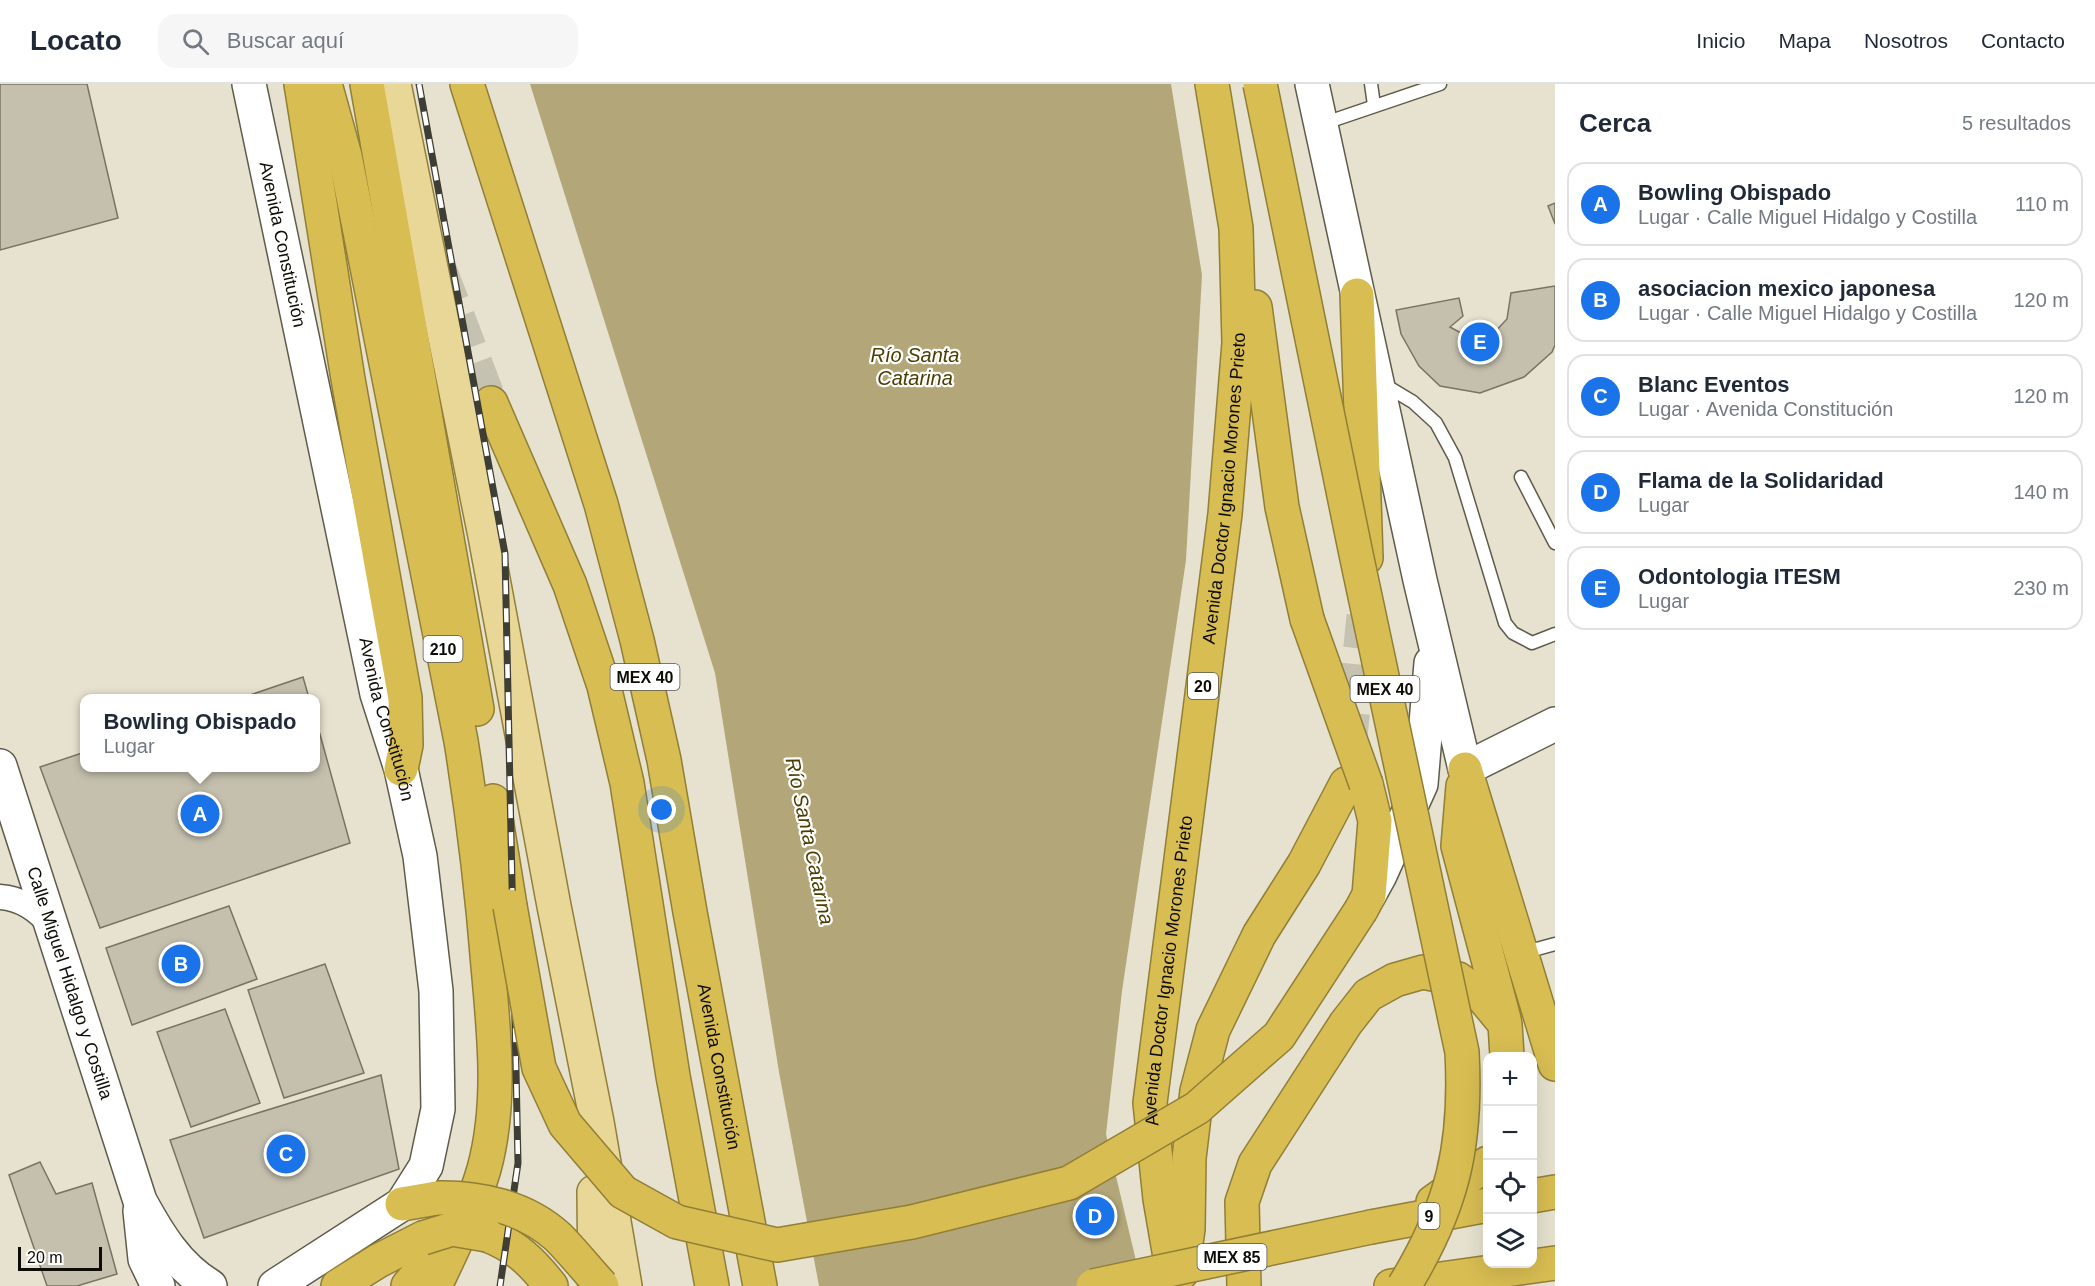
<!DOCTYPE html>
<html lang="es">
<meta charset="utf-8">
<style>
body{margin:0;font-family:Helvetica,sans-serif;background:#f6f6f7;color:#1f2937}
.controls{position:absolute;right:18px;bottom:18px;display:grid;overflow:hidden;border-radius:12px;box-shadow:0 6px 24px #0002}
.controls button{width:54px;height:54px;display:grid;place-items:center;padding:0;border:0;border-bottom:2px solid #e0e1e3;background:#fff;color:#1f2937;font:30px sans-serif}
.scale{position:absolute;left:18px;bottom:15px;width:84px;box-sizing:border-box;padding-left:6px;border:3px solid #0d0c06;border-top:0;font-size:16px;line-height:21px;white-space:nowrap;color:#0d0c06;-webkit-text-stroke:4px #fff;paint-order:stroke}
.you{position:absolute;left:662px;top:726px;width:21px;height:21px;margin:-15px;border:4px solid #fff;border-radius:50%;background:#1a73e8;box-shadow:0 0 0 9px #1a73e833}
.badge{display:grid;place-items:center;width:39px;height:39px;border-radius:50%;background:#1a73e8;color:#fff;font-size:20px;font-weight:700}
.pin{position:absolute;translate:-50% -50%;border:3px solid #fff;box-shadow:0 2px 6px #0006}
.popup{position:absolute;left:80px;top:610px;width:240px;height:78px;box-sizing:border-box;display:grid;place-content:center;border-radius:12px;background:#fff;filter:drop-shadow(0 2px 4px #0005);font-size:20px;white-space:nowrap;color:#747a83}
.popup b{font-size:22px;color:#1f2937}
.popup::after{content:'';position:absolute;left:50%;top:100%;margin-left:-12px;border:12px solid transparent;border-top-color:#fff}
.list{margin:0;padding:0;list-style:none}
h2{display:flex;justify-content:space-between;align-items:center;height:78px;margin:0;padding:0 24px;font-size:26px}
h2 small{font-size:20px;font-weight:400;color:#747a83}
.list li{display:grid;grid-template-columns:39px 1fr auto;gap:18px;align-items:center;box-sizing:border-box;height:84px;margin:0 12px 12px;padding:0 12px;border:2px solid #e0e1e3;border-radius:18px}
.list b{display:block;font-size:22px;white-space:nowrap}
.list p{margin:0;font-size:20px;white-space:nowrap;color:#747a83}
.list em{font-size:20px;font-style:normal;color:#747a83}
.icon{flex:none;width:33px;height:33px;fill:none;stroke:currentColor;stroke-width:2;stroke-linecap:round;stroke-linejoin:round}
.map{position:relative;flex:none;width:1555px;height:1202px;overflow:hidden}
header{display:flex;align-items:center;gap:36px;box-sizing:border-box;height:84px;padding:0 30px;background:#fff;border-bottom:2px solid #e0e1e3}
header strong{font-size:28px}
nav{display:flex;gap:33px;margin-inline-start:auto;font-size:21px}
.search{width:420px;height:54px;background:#f6f6f7;display:flex;align-items:center;gap:15px;box-sizing:border-box;padding:0 21px;border-radius:18px;color:#747a83;font-size:22px}
main{display:flex}
aside{flex:1;background:#fff}
.map>svg:first-child{display:block}
.water{fill:#b3a678}
.building{fill:#c5c0ae;stroke:#787463;stroke-width:1.5}
.lines{fill:none;stroke-linecap:round;stroke-linejoin:round}
.highway-tunnel{stroke:#c5c2b1;stroke-width:33;stroke-dasharray:33 16;stroke-linecap:butt}
.lane-casing{stroke:#5f5b4b;stroke-width:15}
.street-casing{stroke:#5f5b4b;stroke-width:27}
.secondary-casing{stroke:#5f5b4b;stroke-width:36}
.primary-casing{stroke:#917f37;stroke-width:36}
.highway-casing{stroke:#917f37;stroke-width:36}
.lane{stroke:#fff;stroke-width:12}
.street{stroke:#fff;stroke-width:24}
.secondary{stroke:#fff;stroke-width:33}
.primary{stroke:#e8d797;stroke-width:33}
.highway{stroke:#d8bd52;stroke-width:33}
.rail-casing{stroke:#3f3e35;stroke-width:7}
.rail{stroke:#fff;stroke-width:4.5;stroke-dasharray:14;stroke-linecap:butt}
.highway-bridge-casing{stroke:#917f37;stroke-width:36;stroke-linecap:butt}
.highway-bridge{stroke:#d8bd52;stroke-width:33}
.labels{text-anchor:middle;dominant-baseline:central;stroke-width:4.5;stroke-linejoin:round;paint-order:stroke}
.shield{fill:#fff;stroke:#565551;stroke-width:1.5}
.shield-label{font-size:16px;font-weight:bold;fill:#0d0c06}
.street-label{font-size:18px;fill:#0d0c06;stroke:#fff}
.water-label{font-size:20px;font-style:italic;fill:#4c3e00;stroke:#fff}
</style>
<header>
<strong>Locato</strong>
<div class="search"><svg class="icon" aria-label="search" viewBox="0 0 24 24"><circle cx="10" cy="10" r="6"/><path d="M15 15l6 6"/></svg>Buscar aquí</div>
<nav><a>Inicio</a><a>Mapa</a><a>Nosotros</a><a>Contacto</a></nav>
</header>
<main>
<div class="map">
<svg width="1555" height="1202" viewBox="0 0 1555 1202">
<rect width="100%" height="100%" fill="#e6e2cf"/>
<!-- water -->
<polygon class="water" points="530,0 1171,0 1202,191 1186,476 1122,907 1106,1050 1142,1202 819,1202 779,988 715,589"/>
<!-- building -->
<g class="building">
<polygon points="0,0 87,0 118,134 0,166"/>
<polygon points="1555,119 1555,140 1548,122"/>
<polygon points="1555,202 1555,261 1552,268 1524,293 1480,309 1440,302 1419,282 1401,250 1396,226 1459,214 1463,232 1450,243 1470,254 1492,251 1507,235 1511,209"/>
<polygon points="303,593 309,614 241,614"/>
<polygon points="316,636 350,759 100,844 40,683 85,668 85,684 316,684"/>
<polygon points="229,822 257,895 132,941 106,864"/>
<polygon points="325,880 364,989 284,1014 248,906"/>
<polygon points="225,925 260,1019 191,1043 157,948"/>
<polygon points="381,991 399,1085 204,1154 170,1056"/>
<polygon points="40,1078 56,1110 92,1099 117,1190 77,1202 47,1202 9,1091"/>
</g>
<g class="lines">
<!-- highway-tunnel -->
<g class="highway-tunnel">
<polyline points="441,187 491,319"/>
<polyline points="1350,662 1364,522"/>
</g>
<defs>
<g id="lane">
<polyline points="1371,0 1374,21"/>
<polyline points="1322,40 1440,0"/>
<polyline points="1383,300 1413,318 1436,339 1455,374 1505,539 1513,549 1532,559 1555,550"/>
<polyline points="1521,393 1555,459"/>
<polyline points="1522,869 1555,860"/>
</g>
<path id="street" d="M0,813C20,814 39,826 51,843"/>
<g id="secondary">
<path id="s1" d="M249,0L377,610L401,685L420,772L436,907L438,1025L426,1082L402,1120L275,1202"/>
<polyline points="1312,0 1420,496 1465,685 1555,640"/>
<path id="s2" d="M0,682L140,1117C158,1150 177,1182 210,1202"/>
<polyline points="1369,811 1380,791 1421,700 1431,579"/>
<polyline points="140,1127 145,1175 158,1202"/>
</g>
<g id="primary">
<polyline points="394,0 485,452 554,822 597,1038 625,1202"/>
<polyline points="594,1108 595,1202"/>
</g>
<g id="highway">
<polyline points="301,0 348,295 405,614 406,661 401,685"/>
<path d="M325,0L345,72L461,657C473,732 482,806 488,882C494,949 502,1019 484,1085C472,1126 453,1164 435,1202"/>
<polyline points="367,0 477,625"/>
<path id="s3" d="M467,0L601,420L637,556L664,676L690,828L760,1202"/>
<polyline points="1357,211 1366,474"/>
<polyline points="1255,223 1282,423 1307,535"/>
<polyline points="491,319 570,501 604,602 627,699 673,992 712,1202"/>
<polyline points="1465,685 1555,980"/>
<polyline points="1463,702 1458,762 1504,935"/>
<polyline points="493,717 510,822"/>
<polyline points="1361,826 1369,811 1375,737 1366,700"/>
<polyline points="1532,1112 1555,1108"/>
<polyline points="1433,1118 1488,1079"/>
<polyline points="402,1120 437,1114"/>
<polyline points="1371,1143 1488,1121"/>
<path d="M487,1151C516,1162 532,1178 551,1202"/>
<polyline points="1182,1188 1188,1145 1189,1074 1197,1007 1213,946 1259,851 1304,780 1346,700"/>
<polyline points="338,1202 378,1177 423,1154"/>
<polyline points="408,1202 441,1163"/>
<path id="s4" d="M1175,1202L1160,1115L1150,1019L1225,430L1239,259L1236,144L1212,0"/>
<polyline points="1244,1202 1242,1118 1255,1080 1346,939 1368,911 1395,896 1423,888 1458,895 1481,911 1505,940 1507,972"/>
<polyline points="1391,1202 1555,1179"/>
</g>
</defs>
<!-- lane casing -->
<use href="#lane" class="lane-casing"/>
<!-- street casing -->
<use href="#street" class="street-casing"/>
<!-- secondary casing -->
<use href="#secondary" class="secondary-casing"/>
<!-- primary casing -->
<use href="#primary" class="primary-casing"/>
<!-- highway casing -->
<use href="#highway" class="highway-casing"/>
<!-- lane -->
<use href="#lane" class="lane"/>
<!-- street -->
<use href="#street" class="street"/>
<!-- secondary -->
<use href="#secondary" class="secondary"/>
<!-- primary -->
<use href="#primary" class="primary"/>
<!-- highway -->
<use href="#highway" class="highway"/>
<defs>
<polyline id="rail" points="419,0 505,470 518,1079 500,1202"/>
</defs>
<!-- rail casing -->
<use href="#rail" class="rail-casing"/>
<!-- rail -->
<use href="#rail" class="rail"/>
<defs>
<g id="highway-bridge">
<path d="M1260,0L1356,470L1462,968C1467,1061 1453,1122 1404,1202"/>
<polyline points="1307,535 1366,700"/>
<polyline points="510,822 539,984 565,1040 623,1108 677,1138 777,1161 912,1138 1069,1099 1197,1024 1279,952 1361,826"/>
<path d="M437,1114C479,1113 525,1123 558,1153C573,1168 587,1186 602,1202"/>
<polyline points="423,1154 452,1145 487,1151"/>
<polyline points="1093,1202 1371,1143"/>
</g>
</defs>
<!-- highway-bridge casing -->
<use href="#highway-bridge" class="highway-bridge-casing"/>
<!-- highway-bridge -->
<use href="#highway-bridge" class="highway-bridge"/>
</g>
<g class="labels">
<!-- shield labels -->
<g class="shield">
<rect x="423.5" y="552" width="39" height="26" rx="4.5"/>
<rect x="610.5" y="580" width="69" height="26" rx="4.5"/>
<rect x="1188" y="589" width="30" height="26" rx="4.5"/>
<rect x="1350.5" y="592" width="69" height="26" rx="4.5"/>
<rect x="1418.5" y="1119" width="21" height="26" rx="4.5"/>
<rect x="1197.5" y="1160" width="69" height="26" rx="4.5"/>
</g>
<g class="shield-label">
<text x="443" y="565">210</text>
<text x="645" y="593">MEX 40</text>
<text x="1203" y="602">20</text>
<text x="1385" y="605">MEX 40</text>
<text x="1429" y="1132">9</text>
<text x="1232" y="1173">MEX 85</text>
</g>
<!-- street labels -->
<g class="street-label">
<text stroke="none"><textPath href="#s1" startOffset="164">Avenida Constitución</textPath></text>
<text stroke="none"><textPath href="#s4" startOffset="804">Avenida Doctor Ignacio Morones Prieto</textPath></text>
<text stroke="none"><textPath href="#s1" startOffset="650">Avenida Constitución</textPath></text>
<text stroke="none"><textPath href="#s4" startOffset="318">Avenida Doctor Ignacio Morones Prieto</textPath></text>
<text stroke="none"><textPath href="#s2" startOffset="228">Calle Miguel Hidalgo y Costilla</textPath></text>
<text stroke="none"><textPath href="#s3" startOffset="1016">Avenida Constitución</textPath></text>
</g>
<!-- water labels -->
<g class="water-label">
<text x="915" y="271">Río Santa<tspan x="915" dy="23">Catarina</tspan></text>
<text transform="translate(810 757) rotate(78)">Río Santa Catarina</text>
</g>
</g>
</svg>
<div class="controls">
<button>+</button>
<button>−</button>
<button><svg class="icon" aria-label="locate" viewBox="0 0 24 24"><circle cx="12" cy="12" r="6"/><path d="M12 2v4M12 18v4M2 12h4M18 12h4"/></svg></button>
<button><svg class="icon" aria-label="layers" viewBox="0 0 24 24"><path d="M12 4l9 5-9 5-9-5zM3 14l9 5 9-5"/></svg></button>
</div>
<div class="scale">20 m</div>
<div class="you"></div>
<div class="pin badge" style="left:200px;top:730px">A</div>
<div class="popup"><b>Bowling Obispado</b>Lugar</div>
<div class="pin badge" style="left:181px;top:880px">B</div>
<div class="pin badge" style="left:286px;top:1070px">C</div>
<div class="pin badge" style="left:1095px;top:1132px">D</div>
<div class="pin badge" style="left:1480px;top:258px">E</div>
</div>
<aside>
<h2>Cerca<small>5 resultados</small></h2>
<ul class="list">
<li><span class="badge">A</span><div><b>Bowling Obispado</b><p>Lugar · Calle Miguel Hidalgo y Costilla</p></div><em>110 m</em></li>
<li><span class="badge">B</span><div><b>asociacion mexico japonesa</b><p>Lugar · Calle Miguel Hidalgo y Costilla</p></div><em>120 m</em></li>
<li><span class="badge">C</span><div><b>Blanc Eventos</b><p>Lugar · Avenida Constitución</p></div><em>120 m</em></li>
<li><span class="badge">D</span><div><b>Flama de la Solidaridad</b><p>Lugar</p></div><em>140 m</em></li>
<li><span class="badge">E</span><div><b>Odontologia ITESM</b><p>Lugar</p></div><em>230 m</em></li>
</ul>
</aside>
</main>
